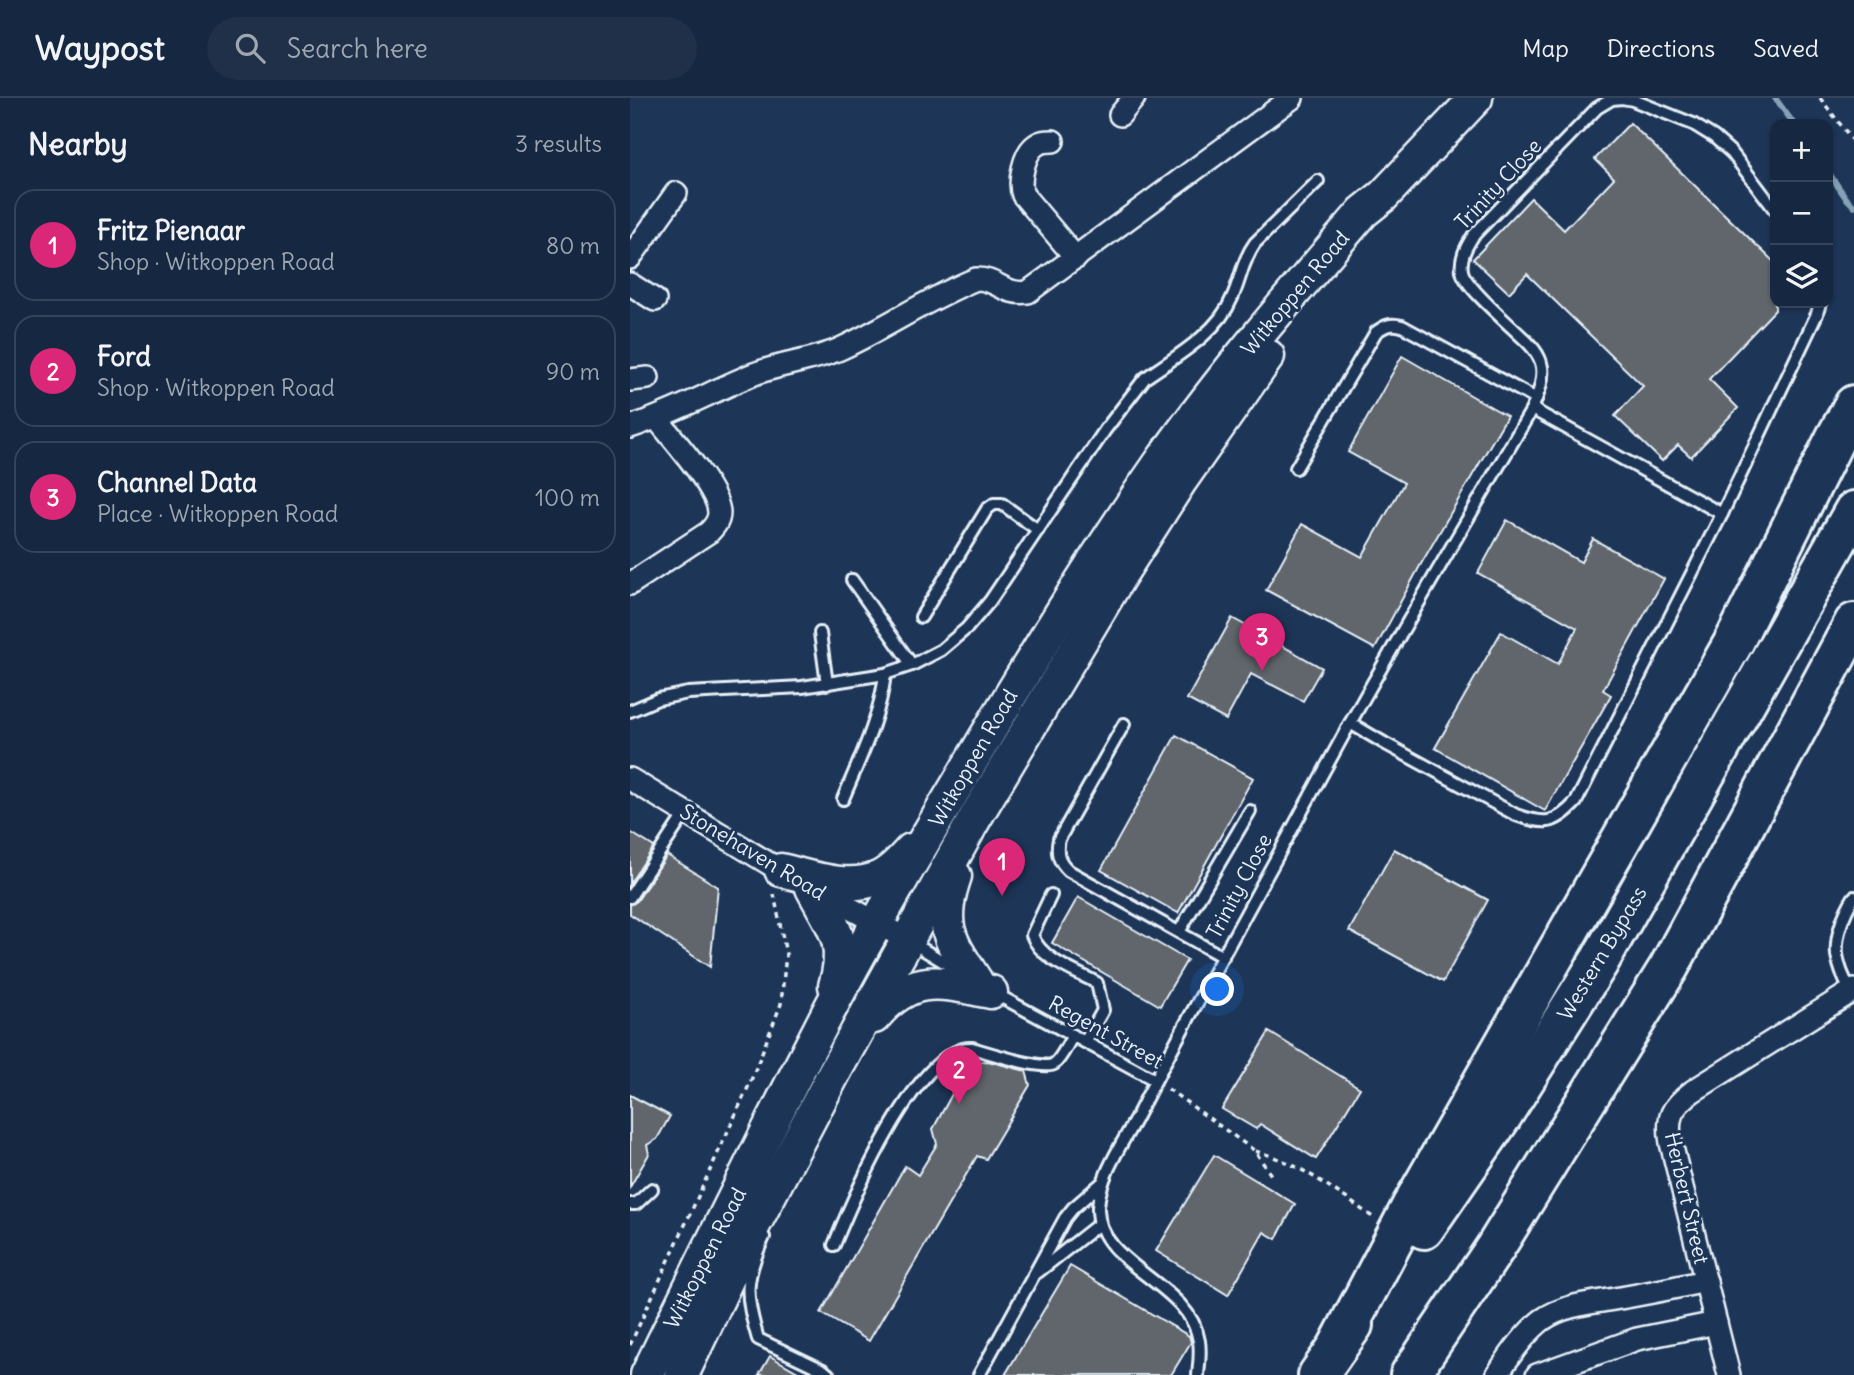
<!DOCTYPE html>
<meta charset="utf-8">
<style>
body{margin:0;font-family:Delius,sans-serif;background:#1f3048;color:#f1f3f6}
.controls{position:absolute;right:21px;top:21px;display:grid;overflow:hidden;border-radius:14px;box-shadow:0 2px 5px #0004}
.controls button{width:63px;height:63px;display:grid;place-items:center;padding:0;border:0;border-bottom:2px solid #35445a;background:#162841;color:#f1f3f6;font:35px sans-serif}
.you{position:absolute;left:588px;top:892px;width:24px;height:24px;margin:-18px;border:5px solid #fff;border-radius:50%;background:#1a73e8;box-shadow:0 0 0 10px #1a73e833}
.badge{display:grid;place-items:center;width:46px;height:46px;border-radius:50%;background:#db2777;color:#fff;font-size:23px;font-weight:700}
.pin{position:absolute;translate:-50% -58px;filter:drop-shadow(0 2px 4px #0008)}
.pin::after{content:'';position:absolute;top:37px;width:24px;height:21px;background:inherit;clip-path:polygon(0 0,100% 0,50% 100%)}
.list{margin:0;padding:0;list-style:none}
h2{display:flex;justify-content:space-between;align-items:center;height:91px;margin:0;padding:0 28px;font-size:30px}
h2 small{font-size:23px;font-weight:400;color:#9ea6b1}
.list li{display:grid;grid-template-columns:46px 1fr auto;gap:21px;align-items:center;box-sizing:border-box;height:112px;margin:0 14px 14px;padding:0 14px;border:2px solid #35445a;border-radius:21px}
.list b{display:block;font-size:26px;white-space:nowrap}
.list p{margin:0;font-size:23px;white-space:nowrap;color:#9ea6b1}
.list em{font-size:23px;font-style:normal;color:#9ea6b1}
.icon{flex:none;width:38px;height:38px;fill:none;stroke:currentColor;stroke-width:2;stroke-linecap:round;stroke-linejoin:round}
.map{position:relative;flex:none;width:1224px;height:1277px;overflow:hidden}
header{display:flex;align-items:center;gap:42px;box-sizing:border-box;height:98px;padding:0 35px;background:#162841;border-bottom:2px solid #35445a}
header strong{font-size:33px}
nav{display:flex;gap:38px;margin-inline-start:auto;font-size:24px}
.search{width:490px;height:63px;background:#1f3048;display:flex;align-items:center;gap:18px;box-sizing:border-box;padding:0 24px;border-radius:38px;color:#9ea6b1;font-size:26px}
main{display:flex}
aside{flex:1;background:#162841}
.map>svg:first-child{display:block}
.lines{fill:none;stroke-linecap:round;stroke-linejoin:round}
.stream{stroke:#84a1b6;stroke-width:6}
.building{fill:#61666c;stroke:#e8f1f8;stroke-width:2}
.service-casing{stroke:#e8f1f8;stroke-width:16}
.minor-casing{stroke:#e8f1f8;stroke-width:26}
.secondary-casing{stroke:#e8f1f8;stroke-width:37}
.motorway-casing{stroke:#e8f1f8;stroke-width:44}
.path{stroke:#e8f1f8;stroke-width:3.5;stroke-dasharray:5 5;stroke-linecap:butt}
.service{stroke:#1d3557;stroke-width:10}
.minor{stroke:#1d3557;stroke-width:21}
.secondary{stroke:#1d3557;stroke-width:32}
.motorway{stroke:#1d3557;stroke-width:38}
.labels{text-anchor:middle;dominant-baseline:central;stroke-width:6;stroke-linejoin:round;paint-order:stroke}
.street-label{font-size:21px;fill:#e8f1f8;stroke:#1d3557}
</style>
<header>
<strong>Waypost</strong>
<div class="search"><svg class="icon" aria-label="search" viewBox="0 0 24 24"><circle cx="10" cy="10" r="6"/><path d="M15 15l6 6"/></svg>Search here</div>
<nav><a>Map</a><a>Directions</a><a>Saved</a></nav>
</header>
<main>
<aside>
<h2>Nearby<small>3 results</small></h2>
<ul class="list">
<li><span class="badge">1</span><div><b>Fritz Pienaar</b><p>Shop · Witkoppen Road</p></div><em>80 m</em></li>
<li><span class="badge">2</span><div><b>Ford</b><p>Shop · Witkoppen Road</p></div><em>90 m</em></li>
<li><span class="badge">3</span><div><b>Channel Data</b><p>Place · Witkoppen Road</p></div><em>100 m</em></li>
</ul>
</aside>
<div class="map">
<svg width="1224" height="1277" viewBox="0 0 1224 1277">
<rect width="100%" height="100%" fill="#1d3557"/>
<filter id="ink" filterUnits="userSpaceOnUse"><feTurbulence type="fractalNoise" baseFrequency=".0143" numOctaves="2"/><feDisplacementMap in="SourceGraphic" scale="14" xChannelSelector="R" yChannelSelector="G"/><feConvolveMatrix kernelMatrix="1 2 1 2 8 2 1 2 1" color-interpolation-filters="sRGB"/></filter>
<g filter="url(#ink)">
<g class="lines">
<!-- stream -->
<g class="stream">
<polyline points="1145,0 1164,26"/>
<polyline points="1198,74 1216,100 1224,108"/>
</g>
</g>
<!-- building -->
<g class="building">
<polygon points="1000,25 1145,165 1145,212 1079,281 1108,310 1061,359 1048,347 1032,363 985,318 1013,288 897,176 879,195 843,161 901,100 934,132 984,80 965,61"/>
<polygon points="772,258 877,318 791,466 745,551 636,492 672,426 732,459 774,385 718,354"/>
<polygon points="877,422 951,464 963,441 1034,481 973,592 981,597 915,713 805,650 871,534 928,566 947,530 848,475"/>
<polygon points="602,520 692,570 673,603 621,576 596,622 557,601"/>
<polygon points="546,637 623,680 548,815 471,772"/>
<polygon points="0,734 24,749 0,785"/>
<polygon points="764,751 858,802 813,884 719,833"/>
<polygon points="37,757 88,789 80,869 0,816 0,807 7,803"/>
<polygon points="448,799 557,862 530,908 422,845"/>
<polygon points="639,934 730,990 686,1061 630,1026 626,1031 592,1011"/>
<polygon points="358,963 396,973 400,987 356,1061 347,1058 239,1243 191,1215 275,1068 288,1077 307,1046 303,1031 339,965"/>
<polygon points="0,997 40,1018 27,1041 17,1047 19,1056 0,1089"/>
<polygon points="584,1057 665,1106 646,1141 634,1134 598,1197 526,1153"/>
<polygon points="440,1168 559,1238 561,1244 541,1277 375,1277"/>
<polygon points="140,1258 173,1277 129,1277"/>
</g>
<g class="lines">
<defs>
<g id="service">
<polyline points="902,311 1092,416"/>
<path d="M666,370L746,234C756,227 761,225 772,228L906,301"/>
<polyline points="222,482 282,567"/>
<polyline points="291,519 357,411 364,406 372,406 408,432"/>
<polyline points="190,535 197,586"/>
<path d="M0,613L28,601L58,595L172,589L255,576L282,567L311,552L337,530L360,503L475,332L515,280C545,259 588,235 602,200C611,181 612,163 625,145L688,83"/>
<path d="M720,625L754,645L886,717C914,727 925,727 946,704L1092,416L1187,216L1190,205"/>
<path d="M494,626L429,741C426,755 428,763 439,773L593,859"/>
<path d="M213,701C230,660 250,620 255,576"/>
<path d="M421,797L402,837C411,862 445,873 467,885L473,912L455,944"/>
<polyline points="0,799 56,714"/>
<polyline points="549,834 620,713"/>
<polyline points="281,844 327,872"/>
<path d="M1221,894C1215,883 1209,871 1207,857C1205,838 1214,815 1224,799"/>
<polyline points="364,895 525,982"/>
<polyline points="0,1106 6,1106 22,1091"/>
<path d="M134,1139C114,1182 115,1197 128,1241L193,1272L199,1277"/>
<path d="M204,1147C222,1103 288,947 342,950C356,954 415,973 424,966C432,960 437,946 443,938"/>
<polyline points="408,1174 469,1126"/>
<polyline points="349,1277 435,1120 443,1110 473,1084"/>
<path d="M568,1277C569,1266 571,1255 569,1243C560,1184 466,1168 468,1109C470,1078 490,1049 505,1022C526,981 548,939 571,898C621,808 669,717 719,627C778,521 841,416 902,311C907,298 914,284 912,269C910,256 900,246 891,238C878,225 835,189 832,173C830,160 836,149 843,138L967,10L982,1L992,0L1003,2L1063,26L1084,39L1102,55L1145,112"/>
</g>
<g id="minor">
<polyline points="490,17 504,0"/>
<path d="M423,43C416,43 411,43 406,47C394,55 388,84 393,97L446,160"/>
<polyline points="0,160 46,95"/>
<polyline points="0,186 25,202"/>
<polyline points="0,282 18,280"/>
<path d="M0,329C41,316 79,295 119,278C149,265 182,264 212,250C257,229 299,200 346,181C366,180 375,198 398,194L662,0"/>
<path d="M0,486L79,434C85,428 89,423 89,415C89,392 43,341 27,321"/>
<polyline points="0,681 138,765 278,842"/>
<path d="M867,1277C879,1258 894,1236 912,1222C935,1206 964,1205 990,1200C1019,1195 1048,1189 1076,1183"/>
<polyline points="907,1277 1007,1241 1086,1225"/>
<path d="M1099,1277L1041,1045C1036,1018 1042,1009 1063,993L1224,892"/>
</g>
<g id="secondary">
<path d="M151,772C180,779 218,793 248,780C261,774 271,763 281,752"/>
<path d="M325,778C308,827 319,842 346,883"/>
<path d="M182,790C202,828 219,843 205,888"/>
<path d="M244,919C282,874 310,884 361,894"/>
<path d="M17,1277C73,1162 130,1046 189,932C234,844 284,759 335,674C397,569 460,465 530,365C592,277 663,195 733,114L753,98L846,0"/>
<polyline points="52,1277 114,1146 204,975 345,720 489,479 551,382 638,258"/>
</g>
<g id="motorway">
<polyline points="794,1131 872,1018 969,864 1224,413"/>
<polyline points="708,1248 781,1109 1105,542 1206,339 1224,307"/>
<polyline points="688,1277 723,1227"/>
<polyline points="780,1277 865,1150 1039,869 1224,525"/>
</g>
</defs>
<!-- service casing -->
<use href="#service" class="service-casing"/>
<!-- minor casing -->
<use href="#minor" class="minor-casing"/>
<!-- secondary casing -->
<use href="#secondary" class="secondary-casing"/>
<!-- motorway casing -->
<use href="#motorway" class="motorway-casing"/>
<!-- path -->
<g class="path">
<polyline points="1190,0 1224,44"/>
<polyline points="538,991 625,1053 641,1077"/>
<path d="M625,1053C671,1065 705,1093 744,1120"/>
<polyline points="0,1247 120,985 151,906 156,856 144,796"/>
</g>
<!-- service -->
<use href="#service" class="service"/>
<!-- minor -->
<use href="#minor" class="minor"/>
<!-- secondary -->
<use href="#secondary" class="secondary"/>
<!-- motorway -->
<use href="#motorway" class="motorway"/>
</g>
</g>
<g class="labels">
<!-- street labels -->
<g class="street-label">
<text transform="translate(868 86) rotate(-47)">Trinity Close</text>
<text transform="translate(665 195) rotate(-50)">Witkoppen Road</text>
<text transform="translate(343 660) rotate(-60)">Witkoppen Road</text>
<text transform="translate(123 754) rotate(31)">Stonehaven Road</text>
<text transform="translate(609 788) rotate(-62)">Trinity Close</text>
<text transform="translate(972 855) rotate(-59)">Western Bypass</text>
<text transform="translate(476 934) rotate(29)">Regent Street</text>
<text transform="translate(1057 1100) rotate(77)">Herbert Street</text>
<text transform="translate(75 1160) rotate(-63)">Witkoppen Road</text>
</g>
</g>
</svg>
<div class="controls">
<button>+</button>
<button>−</button>
<button><svg class="icon" aria-label="layers" viewBox="0 0 24 24"><path d="M12 4l9 5-9 5-9-5zM3 14l9 5 9-5"/></svg></button>
</div>
<div class="you"></div>
<div class="pin badge" style="left:372px;top:798px">1</div>
<div class="pin badge" style="left:329px;top:1006px">2</div>
<div class="pin badge" style="left:632px;top:573px">3</div>
</div>
</main>
